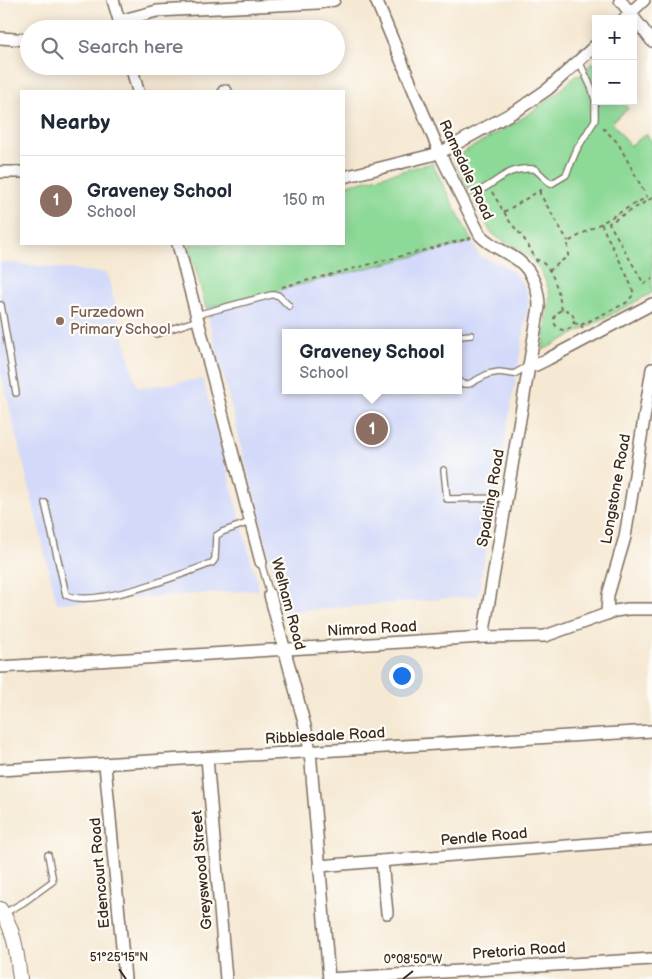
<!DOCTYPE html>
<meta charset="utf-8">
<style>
body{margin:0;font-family:"Balsamiq Sans",sans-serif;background:#f6f6f7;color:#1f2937}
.controls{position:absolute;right:15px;top:15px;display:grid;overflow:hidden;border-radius:0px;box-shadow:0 2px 12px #0003}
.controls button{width:45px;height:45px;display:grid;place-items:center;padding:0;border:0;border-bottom:1px solid #e0e1e3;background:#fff;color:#1f2937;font:25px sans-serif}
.you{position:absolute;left:401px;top:675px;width:18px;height:18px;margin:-12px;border:4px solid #fff;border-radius:50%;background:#1a73e8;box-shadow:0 0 0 8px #1a73e833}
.badge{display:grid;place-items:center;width:32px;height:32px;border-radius:50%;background:#2563eb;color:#fff;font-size:16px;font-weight:700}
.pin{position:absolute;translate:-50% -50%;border:2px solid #fff;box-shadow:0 1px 5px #0006}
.popup{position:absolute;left:282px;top:329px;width:180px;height:65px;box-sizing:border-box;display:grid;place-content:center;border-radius:0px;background:#fff;filter:drop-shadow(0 1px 4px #0005);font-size:16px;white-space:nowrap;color:#747a83}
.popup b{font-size:19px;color:#1f2937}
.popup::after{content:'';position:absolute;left:50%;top:100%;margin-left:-10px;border:10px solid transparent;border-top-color:#fff}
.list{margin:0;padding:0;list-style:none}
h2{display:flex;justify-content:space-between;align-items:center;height:65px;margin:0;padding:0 20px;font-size:21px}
h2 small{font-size:16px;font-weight:400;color:#747a83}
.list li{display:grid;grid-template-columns:32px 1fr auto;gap:15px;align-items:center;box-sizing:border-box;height:90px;padding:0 20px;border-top:1px solid #e0e1e3}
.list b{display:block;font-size:19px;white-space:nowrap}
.list p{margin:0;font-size:16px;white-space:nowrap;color:#747a83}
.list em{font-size:16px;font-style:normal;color:#747a83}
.icon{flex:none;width:28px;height:28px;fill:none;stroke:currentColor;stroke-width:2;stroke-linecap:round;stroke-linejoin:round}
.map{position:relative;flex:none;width:652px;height:979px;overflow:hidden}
.search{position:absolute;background:#fff;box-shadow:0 2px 12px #0003;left:20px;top:20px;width:325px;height:55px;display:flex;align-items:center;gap:12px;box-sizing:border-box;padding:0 18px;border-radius:28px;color:#747a83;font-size:19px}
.panel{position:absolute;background:#fff;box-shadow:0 2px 12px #0003;left:20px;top:90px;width:325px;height:155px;border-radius:0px}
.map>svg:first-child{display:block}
.built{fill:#d2d9f9;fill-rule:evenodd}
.green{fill:#8dd997;stroke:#64825a}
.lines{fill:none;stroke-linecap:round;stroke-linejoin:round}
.service-casing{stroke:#7c6d5e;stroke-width:8}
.minor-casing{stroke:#7c6d5e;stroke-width:14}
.tertiary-casing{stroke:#7c6d5e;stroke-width:16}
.path{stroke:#7c6d5e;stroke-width:2;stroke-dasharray:4 4;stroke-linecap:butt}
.service{stroke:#fff;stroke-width:5.5}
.minor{stroke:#fff;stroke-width:11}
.tertiary{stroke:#fff;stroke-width:14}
.ticks{fill:none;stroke:#3b2a1e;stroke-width:2}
.education-dot{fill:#8d6e63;stroke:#fdfcf7;stroke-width:2}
.labels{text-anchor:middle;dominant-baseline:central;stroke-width:4.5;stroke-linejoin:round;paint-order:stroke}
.street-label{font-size:15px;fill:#3b2a1e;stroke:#fdfcf7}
.education-label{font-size:15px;fill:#785e54;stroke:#fdfcf7;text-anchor:start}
.ticks-label{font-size:12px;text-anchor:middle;fill:#3b2a1e;stroke:#fdfcf7;stroke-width:4.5;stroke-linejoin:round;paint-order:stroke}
</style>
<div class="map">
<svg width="652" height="979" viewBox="0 0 652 979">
<rect width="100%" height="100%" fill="#fdfcf7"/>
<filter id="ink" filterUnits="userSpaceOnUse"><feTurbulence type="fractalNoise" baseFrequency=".02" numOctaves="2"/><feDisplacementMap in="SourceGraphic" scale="10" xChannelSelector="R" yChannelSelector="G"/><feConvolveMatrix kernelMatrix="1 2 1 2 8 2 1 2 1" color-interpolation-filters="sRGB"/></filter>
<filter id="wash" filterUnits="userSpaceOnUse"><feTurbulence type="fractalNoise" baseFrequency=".0096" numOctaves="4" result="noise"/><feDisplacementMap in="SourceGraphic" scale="20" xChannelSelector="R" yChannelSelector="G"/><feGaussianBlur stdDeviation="1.12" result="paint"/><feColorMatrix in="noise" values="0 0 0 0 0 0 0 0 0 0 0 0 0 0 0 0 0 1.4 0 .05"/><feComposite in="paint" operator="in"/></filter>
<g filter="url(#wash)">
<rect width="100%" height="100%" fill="#f6e9d4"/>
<!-- built -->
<g class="built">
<path d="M472,242L480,257L502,264L517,275L525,287L529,302L478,596L284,612L206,308ZM286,333H458V390H286Z"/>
<polygon points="0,262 107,273 137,388 203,379 259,590 57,603 0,368"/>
</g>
<!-- green -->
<g class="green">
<path d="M592,62L596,66V101H622L628,109L612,122L630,146L646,134L652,142V293L543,350L550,296C547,278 536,260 520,250C509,243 500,241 490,231L453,158C496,133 541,112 575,76L583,75Z"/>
<polygon points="432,163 472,242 206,308 189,244 344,244 344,186"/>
</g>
</g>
<g filter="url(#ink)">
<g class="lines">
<defs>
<g id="service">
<path d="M477,192C499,182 507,166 535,169L551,184L566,175L577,149L595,120V100L592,89L579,61"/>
<polyline points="0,305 1,305 16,393"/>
<polyline points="196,315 271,295 278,295 289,306"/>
<polyline points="156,334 198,320"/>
<polyline points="458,336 471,335"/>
<polyline points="458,380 462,384 469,384 488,374 499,372 514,374 528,366"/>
<polyline points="444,470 447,499 506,498"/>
<path d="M45,503L66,595C95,609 182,574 212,563L215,559L216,536L222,532L250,522"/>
<polyline points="261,562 270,595"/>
<polyline points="3,914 24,902 53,881 48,855"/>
</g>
<g id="minor">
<polyline points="113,0 121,27"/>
<path d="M376,0L442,158L480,235C491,247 506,251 519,261C533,272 539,291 539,307L483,637"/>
<polyline points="620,0 652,41"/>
<polyline points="624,19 644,0"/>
<polyline points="119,21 157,11 318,3 334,0"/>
<polyline points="0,38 29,40"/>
<polyline points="131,66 138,91"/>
<polyline points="224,91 226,91"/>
<polyline points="0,172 21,172"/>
<polyline points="344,177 432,155 447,149 519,109 548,89 596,45"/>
<polyline points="178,244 261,562"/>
<polyline points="530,365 536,365 548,359 652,304"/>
<polyline points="270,595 306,730 310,751 329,979"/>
<polyline points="607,614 608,595 625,537 652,369"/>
<polyline points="0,667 483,637 545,636 615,611 628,609 652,609"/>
<polyline points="207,758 226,979"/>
<polyline points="105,765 125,979"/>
<polyline points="0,770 652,731"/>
<polyline points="382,861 387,913"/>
<polyline points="319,866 652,839"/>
<polyline points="329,979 652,959"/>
</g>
<path id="tertiary" d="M0,909C15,930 17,954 20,979"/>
</defs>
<!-- service casing -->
<use href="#service" class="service-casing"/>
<!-- minor casing -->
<use href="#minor" class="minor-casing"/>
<!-- tertiary casing -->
<use href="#tertiary" class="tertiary-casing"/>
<!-- path -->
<g class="path">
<polyline points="540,191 540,194 568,241"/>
<polyline points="492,192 510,222 523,237 537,261"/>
<polyline points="652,198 609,223 644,284 652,279"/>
<polyline points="504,212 544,188"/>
<path d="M536,262L538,260C554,267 559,295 562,310"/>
<polyline points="549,271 568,256 568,242 647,197 618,143 600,125"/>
<polyline points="282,287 471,238"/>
<circle cx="564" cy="320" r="10"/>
<polyline points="574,323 581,325 583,329"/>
<path d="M581,325L626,303L634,294C626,269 611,247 601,223"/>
</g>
<!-- service -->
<use href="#service" class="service"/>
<!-- minor -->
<use href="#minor" class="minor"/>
<!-- tertiary -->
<use href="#tertiary" class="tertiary"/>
</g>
</g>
<!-- ticks -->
<path class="ticks" d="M119,969L126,979M403,979L413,971"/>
<!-- markers -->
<circle class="education-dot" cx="60" cy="321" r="5"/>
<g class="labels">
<!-- street labels -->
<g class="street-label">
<text transform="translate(466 170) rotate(65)">Ramsdale Road</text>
<text transform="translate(616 489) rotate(-80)">Longstone Road</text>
<text transform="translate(491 498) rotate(-80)">Spalding Road</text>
<text transform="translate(288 604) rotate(75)">Welham Road</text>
<text transform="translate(372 629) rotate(-3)">Nimrod Road</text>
<text transform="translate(325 736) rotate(-3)">Ribblesdale Road</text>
<text transform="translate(484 837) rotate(-5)">Pendle Road</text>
<text transform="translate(202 870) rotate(-95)">Greyswood Street</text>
<text transform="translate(100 873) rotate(-95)">Edencourt Road</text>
<text transform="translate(519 951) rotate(-4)">Pretoria Road</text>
</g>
<!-- education labels -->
<g class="education-label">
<text x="70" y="312">Furzedown<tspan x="70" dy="17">Primary School</tspan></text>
</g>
</g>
<g class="ticks-label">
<text x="119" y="961">51°25'15"N</text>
<text x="413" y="963">0°08'50"W</text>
</g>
</svg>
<div class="controls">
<button>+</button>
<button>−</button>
</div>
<div class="you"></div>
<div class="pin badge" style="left:372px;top:429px;background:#8d6e63">1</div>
<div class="popup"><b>Graveney School</b>School</div>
<div class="search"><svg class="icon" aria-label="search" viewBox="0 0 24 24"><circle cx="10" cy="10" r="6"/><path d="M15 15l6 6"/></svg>Search here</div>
<section class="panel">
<h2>Nearby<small></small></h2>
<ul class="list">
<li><span class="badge" style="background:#8d6e63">1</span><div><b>Graveney School</b><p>School</p></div><em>150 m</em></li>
</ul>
</section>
</div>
